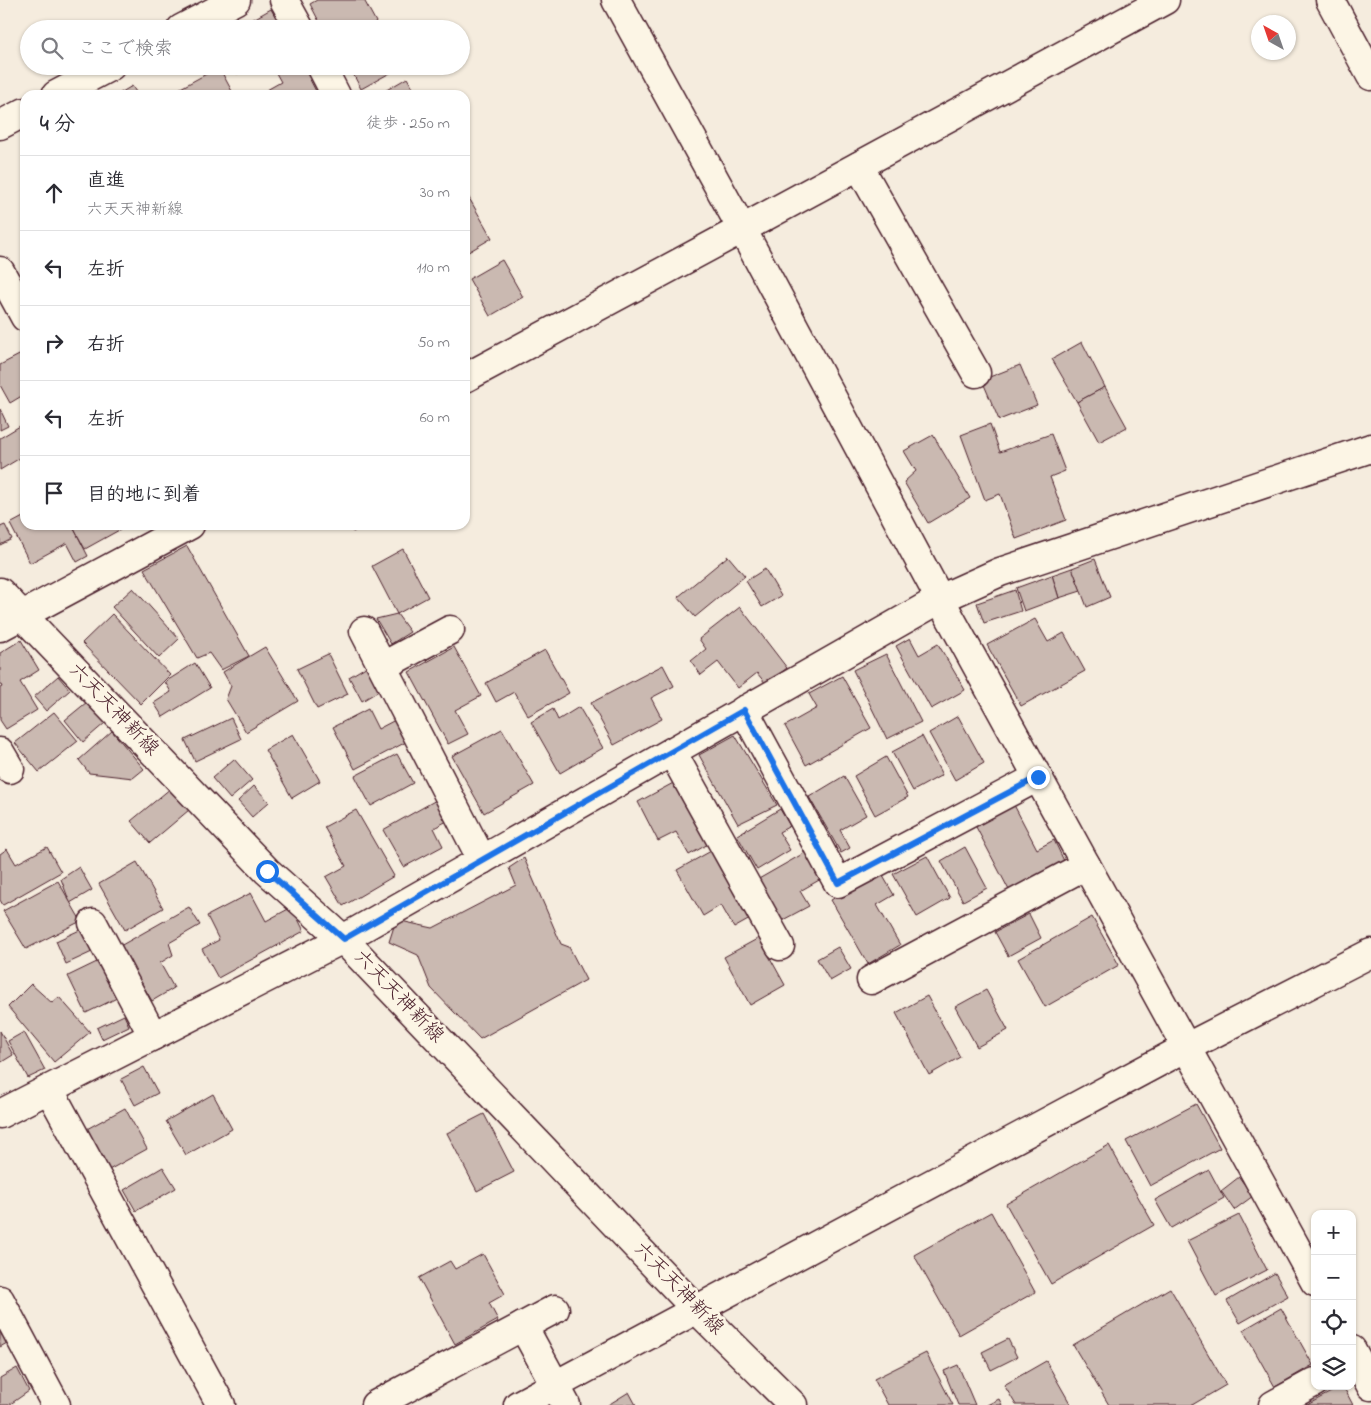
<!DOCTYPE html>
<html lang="ja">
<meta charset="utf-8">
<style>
body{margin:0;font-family:"Indie Flower","Klee One",sans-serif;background:#f7f7f7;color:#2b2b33}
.controls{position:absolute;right:15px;bottom:15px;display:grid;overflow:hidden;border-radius:10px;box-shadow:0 1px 4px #0004}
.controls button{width:45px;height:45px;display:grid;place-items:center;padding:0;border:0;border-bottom:1px solid #e1e1e2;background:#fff;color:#2b2b33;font:25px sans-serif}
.compass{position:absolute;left:1251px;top:15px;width:45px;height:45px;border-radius:50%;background:#fff;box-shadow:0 1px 4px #0004;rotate:320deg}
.stop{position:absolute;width:15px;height:15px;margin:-11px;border:4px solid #1a73e8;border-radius:50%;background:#fff}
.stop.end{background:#1a73e8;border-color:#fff;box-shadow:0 1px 5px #0008}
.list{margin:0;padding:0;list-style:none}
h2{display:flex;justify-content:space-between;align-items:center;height:65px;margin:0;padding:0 20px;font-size:21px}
h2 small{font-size:16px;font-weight:400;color:#7c7c81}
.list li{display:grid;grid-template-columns:32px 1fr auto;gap:15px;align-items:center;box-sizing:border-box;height:75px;padding:0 20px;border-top:1px solid #e1e1e2}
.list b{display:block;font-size:19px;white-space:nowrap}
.list p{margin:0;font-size:16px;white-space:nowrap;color:#7c7c81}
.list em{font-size:16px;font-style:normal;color:#7c7c81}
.icon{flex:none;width:28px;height:28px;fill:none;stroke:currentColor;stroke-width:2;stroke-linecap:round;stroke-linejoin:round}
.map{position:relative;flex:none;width:1371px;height:1405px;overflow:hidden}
.search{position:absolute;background:#fff;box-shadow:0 1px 4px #0004;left:20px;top:20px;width:450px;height:55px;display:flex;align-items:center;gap:12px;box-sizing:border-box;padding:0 18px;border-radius:28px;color:#7c7c81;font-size:19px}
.panel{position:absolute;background:#fff;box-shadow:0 1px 4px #0004;left:20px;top:90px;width:450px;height:440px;border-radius:15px}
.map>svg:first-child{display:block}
.building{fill:#cab9b1;stroke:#4a1f2b}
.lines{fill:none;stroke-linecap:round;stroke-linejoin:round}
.street-casing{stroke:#4a1f2b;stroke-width:31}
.secondary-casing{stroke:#4a1f2b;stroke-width:31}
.street{stroke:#fcf5e5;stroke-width:28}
.secondary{stroke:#fcf5e5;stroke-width:28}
.route{stroke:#1a73e8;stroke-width:6}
.labels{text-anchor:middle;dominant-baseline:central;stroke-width:5;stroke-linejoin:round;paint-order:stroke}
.street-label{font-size:20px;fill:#4a1f2b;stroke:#fcf5e5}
</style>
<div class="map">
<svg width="1371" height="1405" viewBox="0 0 1371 1405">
<rect width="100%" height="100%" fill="#f5ecde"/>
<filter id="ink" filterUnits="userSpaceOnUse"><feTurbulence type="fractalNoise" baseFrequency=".02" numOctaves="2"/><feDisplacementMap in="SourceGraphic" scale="10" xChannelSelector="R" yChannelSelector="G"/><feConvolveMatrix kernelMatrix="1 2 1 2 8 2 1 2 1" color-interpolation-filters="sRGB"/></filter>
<g filter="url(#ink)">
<!-- building -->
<g class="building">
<polygon points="317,0 364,0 376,22 363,29 323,29 310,4"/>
<polygon points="271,9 282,29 236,29"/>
<polygon points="233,66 251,66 237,74"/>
<polygon points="287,66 303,66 318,95 258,95 281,82 276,73"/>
<polygon points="349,66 398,66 399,68 361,89"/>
<polygon points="219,67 234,95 179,95 177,90"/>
<polygon points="407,78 417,95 378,95"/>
<polygon points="132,86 138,95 117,95"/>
<polygon points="465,191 492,238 465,254"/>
<polygon points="502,260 523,297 490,316 469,279"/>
<polygon points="1082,342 1105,387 1077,402 1052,359"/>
<polygon points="25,352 25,394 10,403 0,385 0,365"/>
<polygon points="1020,365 1037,405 999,420 982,380"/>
<polygon points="1105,387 1127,427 1099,442 1077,402"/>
<polygon points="0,409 8,426 0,430"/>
<polygon points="25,423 25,455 0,470 0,438"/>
<polygon points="990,424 1000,452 1051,434 1065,471 1050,477 1066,520 1016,539 1000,494 985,500 961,435"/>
<polygon points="933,435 970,498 928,523 904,482 916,471 904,451"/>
<polygon points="25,516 25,525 72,525 88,556 77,562 67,543 30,563 10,524"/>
<polygon points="5,525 12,539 0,545 0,527"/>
<polygon points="72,525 118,525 121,529 85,549"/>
<polygon points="349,525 364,525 353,532"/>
<polygon points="187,546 249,656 221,670 209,653 197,658 144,569"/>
<polygon points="403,549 428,597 397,614 372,566"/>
<polygon points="728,556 745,576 695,617 678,597"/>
<polygon points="1095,559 1110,597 1087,607 1072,568"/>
<polygon points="1072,568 1081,591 1059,598 1052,575"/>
<polygon points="765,569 781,596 762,607 746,581"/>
<polygon points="1052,575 1059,598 1024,611 1016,588"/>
<polygon points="133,588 179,639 159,658 112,607"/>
<polygon points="1015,590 1021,611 984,623 977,603"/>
<polygon points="740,607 787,668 766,684 757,673 738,688 718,662 701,675 691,661 706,649 699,639"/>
<polygon points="112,614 170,675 141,704 82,643"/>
<polygon points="397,614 410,632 391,644 376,619"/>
<polygon points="1035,619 1048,642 1064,633 1085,671 1021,706 987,645"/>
<polygon points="910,638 919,655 938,644 965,690 931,709 896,646"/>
<polygon points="21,640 39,670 20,682 37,710 6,729 0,720 0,688 2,687 0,683 0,653"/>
<polygon points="265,647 298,701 246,732 226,699 231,686 223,672"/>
<polygon points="454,647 481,696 455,710 468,734 448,744 409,672"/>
<polygon points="545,650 569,693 528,716 514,692 496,702 486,683"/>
<polygon points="328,654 348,694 317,709 297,669"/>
<polygon points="886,654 921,722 887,739 853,670"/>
<polygon points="195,663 210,688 163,717 154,703 171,692 165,682"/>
<polygon points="369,665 382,689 362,701 349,677"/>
<polygon points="663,665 674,686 651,698 662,719 614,745 591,703"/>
<polygon points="58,676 70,690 46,711 34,697"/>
<polygon points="842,676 871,728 806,765 785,726 817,708 809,694"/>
<polygon points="87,702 105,723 83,742 65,720"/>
<polygon points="579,707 603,748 560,773 531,722 553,709 558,720"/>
<polygon points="368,709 378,729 397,719 408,741 355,769 333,727"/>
<polygon points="54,712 78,741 39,772 15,743"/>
<polygon points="958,716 984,763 955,780 929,733"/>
<polygon points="231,718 241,739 195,761 185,740"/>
<polygon points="502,729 534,785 484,813 452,756"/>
<polygon points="112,731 144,769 133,778 89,773 79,760"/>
<polygon points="293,734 320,781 292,798 265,750"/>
<polygon points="735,735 777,805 738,824 699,755"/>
<polygon points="922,736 942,775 913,791 892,752"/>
<polygon points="397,754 413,783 371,806 355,776"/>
<polygon points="886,757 908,797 875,815 854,776"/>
<polygon points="234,759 252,780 230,799 212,778"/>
<polygon points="844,776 866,815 840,830 850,848 841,853 809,797"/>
<polygon points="677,781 710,843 689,855 676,832 658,841 638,802"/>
<polygon points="254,786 269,802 252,817 238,801"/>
<polygon points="171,788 189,810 150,843 131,821"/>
<polygon points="438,799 449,820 434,828 443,846 404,867 383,830"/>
<polygon points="1014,805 1037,849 1054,840 1065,863 1010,892 975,825"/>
<polygon points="780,809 790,826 779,832 790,850 757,870 737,835"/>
<polygon points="356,810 394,876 343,906 326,877 346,866 324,827"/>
<polygon points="47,847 61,872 3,905 0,900 0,854 7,849 16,864"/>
<polygon points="965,847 987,888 963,901 941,861"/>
<polygon points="711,851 750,919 734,928 721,905 703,916 677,870"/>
<polygon points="806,852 821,879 800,891 809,906 781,921 757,880"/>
<polygon points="927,856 950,898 917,917 893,874"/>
<polygon points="524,858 561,944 569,947 586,980 480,1039 431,988 418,955 389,942 396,920 433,928 516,885 509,868"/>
<polygon points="137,862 163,908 125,930 99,884"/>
<polygon points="79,867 92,890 70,903 61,879"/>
<polygon points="880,871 894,895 877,905 900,945 868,964 831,900"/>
<polygon points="58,881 81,921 26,949 3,911"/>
<polygon points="251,893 266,921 292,907 304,931 218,978 202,949 219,940 207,916"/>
<polygon points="189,907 200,925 169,943 173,955 160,963 174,988 152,1001 120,946"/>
<polygon points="1029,914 1041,938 1008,956 995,932"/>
<polygon points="1092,917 1119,965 1045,1007 1018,959"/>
<polygon points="82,929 92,952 66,964 56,941"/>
<polygon points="759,938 785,985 750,1005 724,957"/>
<polygon points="838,947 851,969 830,981 817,959"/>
<polygon points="101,960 119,997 86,1013 68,976"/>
<polygon points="31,984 52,1003 59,997 90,1032 54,1062 8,1007"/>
<polygon points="986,990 1008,1030 977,1047 955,1007"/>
<polygon points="927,996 960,1057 929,1075 896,1013"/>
<polygon points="124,1015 129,1026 102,1039 97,1028"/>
<polygon points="0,1031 13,1055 0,1063"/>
<polygon points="24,1032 45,1070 28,1078 8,1041"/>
<polygon points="144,1067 158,1093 135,1105 121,1079"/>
<polygon points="213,1094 232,1129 186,1155 166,1121"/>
<polygon points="1196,1104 1220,1148 1150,1186 1126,1141"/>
<polygon points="125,1108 147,1149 107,1171 85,1130"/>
<polygon points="484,1114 514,1172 477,1191 447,1133"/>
<polygon points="1109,1145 1154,1225 1051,1284 1006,1204"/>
<polygon points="163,1167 176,1188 136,1211 124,1190"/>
<polygon points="1209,1170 1224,1198 1171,1228 1155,1200"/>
<polygon points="1239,1177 1253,1196 1234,1210 1221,1191"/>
<polygon points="991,1212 1035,1292 959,1335 914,1255"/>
<polygon points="1239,1215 1267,1270 1216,1296 1187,1241"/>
<polygon points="483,1254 505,1294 489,1303 498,1320 455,1344 419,1278 450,1261 455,1269"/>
<polygon points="1275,1273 1288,1296 1240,1323 1227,1301"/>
<polygon points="1170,1288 1226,1385 1192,1405 1109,1405 1073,1345"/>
<polygon points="1281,1308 1313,1365 1275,1387 1243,1330"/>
<polygon points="0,1332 7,1343 0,1347"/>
<polygon points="1008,1339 1017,1357 991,1370 982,1352"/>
<polygon points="926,1353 953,1405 888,1405 874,1379"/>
<polygon points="1046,1361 1071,1405 1016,1405 1004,1385"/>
<polygon points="958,1365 975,1405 958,1405 944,1371"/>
<polygon points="17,1368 29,1391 9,1405 0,1405 0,1378"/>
<polygon points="1342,1386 1343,1386 1353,1405 1307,1405"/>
<polygon points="629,1392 636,1405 608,1405"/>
<polygon points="999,1399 1002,1405 987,1405"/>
</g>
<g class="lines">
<defs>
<g id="street">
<polyline points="284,0 300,29"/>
<polyline points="616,0 742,229 940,599 1315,1282"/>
<polyline points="1330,0 1371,76"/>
<polyline points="321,66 336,95"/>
<polyline points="859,166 976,373"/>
<polyline points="0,271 25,317"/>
<polyline points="465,378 742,229 1165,0"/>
<polyline points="0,627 190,525"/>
<polyline points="364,631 482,860"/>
<polyline points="383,666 450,630"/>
<polyline points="744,710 838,883 1038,777"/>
<polyline points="0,752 10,769"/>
<polyline points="672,752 780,946"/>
<polyline points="93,923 153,1036"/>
<polyline points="343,939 940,599 1000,572 1371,448"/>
<polyline points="871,980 1086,865"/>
<polyline points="49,1089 221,1405"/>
<polyline points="0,1300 56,1405"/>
<polyline points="523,1326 566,1405"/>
<polyline points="1352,1350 1371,1386"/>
<polyline points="375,1405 555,1309"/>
<polyline points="1273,1405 1315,1382"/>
</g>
<g id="secondary">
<polyline points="181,29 236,0"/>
<polyline points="56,95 111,66"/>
<polyline points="0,125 25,112"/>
<polyline points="0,592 267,871 343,939 696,1309 793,1405"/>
<polyline points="0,1114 343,939"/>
<polyline points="518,1405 1187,1047 1371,953"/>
</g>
</defs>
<!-- street casing -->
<use href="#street" class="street-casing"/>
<!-- secondary casing -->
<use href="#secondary" class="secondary-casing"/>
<!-- street -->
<use href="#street" class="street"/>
<!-- secondary -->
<use href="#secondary" class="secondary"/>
</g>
</g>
<g class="lines" filter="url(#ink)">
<!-- route -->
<polyline class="route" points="267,871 344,939 744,710 838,883 1038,777"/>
</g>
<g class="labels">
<!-- street labels -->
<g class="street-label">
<text transform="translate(113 710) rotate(46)">六天天神新線</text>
<text transform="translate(398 997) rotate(46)">六天天神新線</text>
<text transform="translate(678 1289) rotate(46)">六天天神新線</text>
</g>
</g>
</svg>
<div class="controls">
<button>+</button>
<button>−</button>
<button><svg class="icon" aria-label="locate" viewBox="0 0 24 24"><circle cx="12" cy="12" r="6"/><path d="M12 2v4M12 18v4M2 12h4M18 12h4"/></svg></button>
<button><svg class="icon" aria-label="layers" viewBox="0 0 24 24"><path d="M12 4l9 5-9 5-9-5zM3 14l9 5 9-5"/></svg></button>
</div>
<svg class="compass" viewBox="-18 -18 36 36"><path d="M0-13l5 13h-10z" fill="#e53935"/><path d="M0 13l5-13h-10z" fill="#7c7c81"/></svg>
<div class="stop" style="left:267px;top:871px"></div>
<div class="stop end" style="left:1038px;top:777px"></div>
<div class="search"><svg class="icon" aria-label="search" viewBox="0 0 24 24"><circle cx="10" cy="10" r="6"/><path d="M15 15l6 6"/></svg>ここで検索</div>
<section class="panel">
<h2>4 分<small>徒歩 · 250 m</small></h2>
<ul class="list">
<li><svg class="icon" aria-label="ahead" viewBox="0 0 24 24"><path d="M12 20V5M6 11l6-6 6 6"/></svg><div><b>直進</b><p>六天天神新線</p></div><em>30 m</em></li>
<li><svg class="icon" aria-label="left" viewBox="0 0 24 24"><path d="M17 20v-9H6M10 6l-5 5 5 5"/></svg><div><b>左折</b></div><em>110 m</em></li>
<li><svg class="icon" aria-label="right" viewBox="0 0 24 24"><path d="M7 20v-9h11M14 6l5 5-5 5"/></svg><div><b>右折</b></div><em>50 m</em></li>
<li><svg class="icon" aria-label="left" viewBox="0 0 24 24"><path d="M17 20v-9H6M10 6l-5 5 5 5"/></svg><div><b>左折</b></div><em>60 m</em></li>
<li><svg class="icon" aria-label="arrive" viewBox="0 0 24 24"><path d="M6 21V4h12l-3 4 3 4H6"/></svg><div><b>目的地に到着</b></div></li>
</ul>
</section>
</div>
